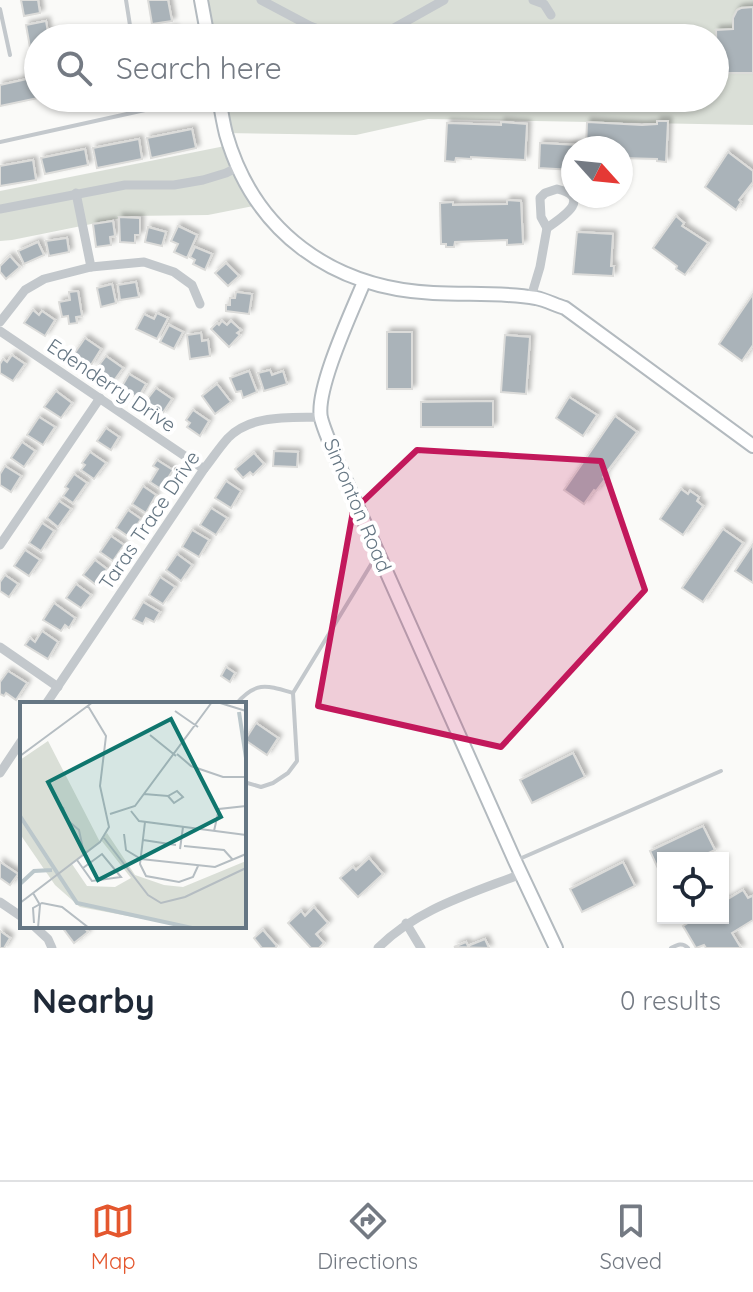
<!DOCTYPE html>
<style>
body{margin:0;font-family:Quicksand,sans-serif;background:#f2f2f3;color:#1f2937}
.controls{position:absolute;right:24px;bottom:24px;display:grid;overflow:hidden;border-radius:0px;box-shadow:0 2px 6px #0004}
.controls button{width:72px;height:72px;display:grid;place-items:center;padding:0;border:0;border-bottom:2px solid #e0e1e3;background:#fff;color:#1f2937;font:40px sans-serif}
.compass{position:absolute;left:561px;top:136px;width:72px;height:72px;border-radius:50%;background:#fff;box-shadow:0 2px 6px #0004;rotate:117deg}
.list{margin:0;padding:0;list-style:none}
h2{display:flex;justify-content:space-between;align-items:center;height:104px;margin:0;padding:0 32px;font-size:34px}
h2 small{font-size:26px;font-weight:400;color:#747a83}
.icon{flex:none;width:44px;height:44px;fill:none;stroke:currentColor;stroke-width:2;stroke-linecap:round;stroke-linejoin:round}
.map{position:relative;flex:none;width:753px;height:948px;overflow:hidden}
.search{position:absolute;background:#fff;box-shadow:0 2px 6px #0004;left:24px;right:24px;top:24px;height:88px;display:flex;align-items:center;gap:20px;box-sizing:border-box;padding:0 28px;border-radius:44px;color:#747a83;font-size:30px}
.sheet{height:232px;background:#fff}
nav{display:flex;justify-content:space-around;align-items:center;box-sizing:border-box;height:112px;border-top:2px solid #e0e1e3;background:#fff;font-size:22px;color:#747a83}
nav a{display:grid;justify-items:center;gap:4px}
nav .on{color:#e4572e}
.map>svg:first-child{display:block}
.green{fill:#dadfd7}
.building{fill:#aab3b9;stroke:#dcdcda;stroke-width:2;filter:url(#shadow)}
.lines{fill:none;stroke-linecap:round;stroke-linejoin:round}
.secondary-casing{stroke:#b3babf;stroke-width:16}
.lane{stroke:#c3c8cc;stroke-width:4}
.street{stroke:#c3c8cc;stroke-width:9}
.secondary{stroke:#fff;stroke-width:12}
.marked{fill:#c2185b;fill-opacity:0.2;stroke:#c2185b;stroke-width:6;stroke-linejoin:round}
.labels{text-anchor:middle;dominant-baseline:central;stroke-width:8;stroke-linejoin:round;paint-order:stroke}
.street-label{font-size:20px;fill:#657683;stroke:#fff}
.inset-river{fill:none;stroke:#bbc7cb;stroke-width:4}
.inset-road{fill:none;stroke:#b5bdc2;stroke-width:2}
.view{fill:#0f766e;fill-opacity:0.15;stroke:#0f766e;stroke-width:4}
.inset-edge{fill:none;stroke:#657683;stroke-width:4}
</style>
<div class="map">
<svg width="753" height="948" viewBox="0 0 753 948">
<defs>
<filter id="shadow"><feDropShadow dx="3.5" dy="-3.5" stdDeviation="2" flood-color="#0004"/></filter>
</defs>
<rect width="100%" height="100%" fill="#fafaf8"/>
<!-- green -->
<g class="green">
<polygon points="198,0 753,0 753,125 428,119 356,135 226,133 218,98 715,98 715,38 206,38"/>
<polygon points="230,145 259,205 208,215 131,216 12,240 0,241 0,191"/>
</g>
<!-- building -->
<g class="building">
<polygon points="21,0 38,0 40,13 24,16"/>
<polygon points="148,0 168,0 172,21 152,24"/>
<polygon points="753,7 753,73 717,73 716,30 733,29 733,18 737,10 741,8"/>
<polygon points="46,21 49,38 38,38 38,69 34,70 26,25"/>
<polygon points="174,29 176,38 156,38 155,33"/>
<polygon points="36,77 38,98 0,106 0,85"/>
<polygon points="657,121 668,121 666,162 657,161 657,159 621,158 621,148 586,148 587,122 642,125 657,124"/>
<polygon points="501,122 527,124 525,160 471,157 471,159 456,158 455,162 445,161 447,123 501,125"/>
<polygon points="192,129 196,148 151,158 147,138"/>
<polygon points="139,139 142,159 97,168 93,148"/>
<polygon points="540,143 577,145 577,148 573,148 573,170 539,168"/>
<polygon points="85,149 88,165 45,174 41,158"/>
<polygon points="728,152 753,171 753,182 739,200 741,202 736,210 705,187"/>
<polygon points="33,160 36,180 0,186 0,166"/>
<polygon points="507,200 521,201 523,244 507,245 507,240 455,242 454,247 446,247 446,244 441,244 440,203 453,202 453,205 507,204"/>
<polygon points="676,216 684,223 682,226 708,243 685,275 676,269 677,266 653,248"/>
<polygon points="119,217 140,218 140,235 135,235 135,243 120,242"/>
<polygon points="113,221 115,236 110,237 111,245 96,247 93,224"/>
<polygon points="178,226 197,235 187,258 174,252 178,244 171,241"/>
<polygon points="148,227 166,232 162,246 145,242"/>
<polygon points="577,232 613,234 611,266 614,266 613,276 573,274"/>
<polygon points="67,238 69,252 49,256 46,241"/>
<polygon points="38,242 44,255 24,264 18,251"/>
<polygon points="195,247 212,254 205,270 193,264 195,260 190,257"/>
<polygon points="10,256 20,267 6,279 0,272 0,266"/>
<polygon points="226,263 239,276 228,286 215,273"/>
<polygon points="136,282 139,297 120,300 118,285"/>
<polygon points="112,284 116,303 101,307 97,288"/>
<polygon points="78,291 82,316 76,317 77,323 69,324 68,316 62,317 59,302 70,300 69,292"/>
<polygon points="236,292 252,294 249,314 226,311 226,305 230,305 230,298 235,298"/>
<polygon points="753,294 753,345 742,361 719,344"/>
<polygon points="33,310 39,315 42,311 55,320 45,336 24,323"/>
<polygon points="157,313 168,318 157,339 136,329 144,314 154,319"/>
<polygon points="222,321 227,325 231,321 241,330 237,333 240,335 229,347 211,329 217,323 219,325"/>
<polygon points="169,325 183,332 174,349 160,342"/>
<rect x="387" y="332" width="25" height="57"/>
<polygon points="201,333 202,341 208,340 210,356 190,359 187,335"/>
<polygon points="505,335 530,337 526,394 501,392"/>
<polygon points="85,338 101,349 91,365 74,354"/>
<polygon points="12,355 25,364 13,381 0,373 0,364 3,359 7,362"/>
<polygon points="106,356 123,368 113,382 96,369"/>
<polygon points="270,370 272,375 283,371 287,384 264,391 258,373"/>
<polygon points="249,371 257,392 243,398 241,391 236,392 230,378"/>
<polygon points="129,374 146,384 138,398 121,388"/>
<polygon points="217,384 231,402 215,414 202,396"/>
<polygon points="156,388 172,399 162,414 145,402"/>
<polygon points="56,391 72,403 61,418 44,407"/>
<polygon points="569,397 597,415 583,436 556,418"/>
<polygon points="493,401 493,427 421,427 421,402"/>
<polygon points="193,410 209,421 200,436 187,427 190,423 186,420"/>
<polygon points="615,416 637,432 603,477 605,479 596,491 594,490 584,504 564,490"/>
<polygon points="39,417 55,427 43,445 27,435"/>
<polygon points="106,428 119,437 111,450 97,441"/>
<polygon points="22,442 35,451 24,467 11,458"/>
<polygon points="274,451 298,452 297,467 273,466"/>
<polygon points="90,452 106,463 94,479 81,470 85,465 82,463"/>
<polygon points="254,453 264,464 253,475 250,472 243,478 235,469"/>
<polygon points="157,460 173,470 161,489 150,482 158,469 153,466"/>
<polygon points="5,466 21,476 11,492 0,485 0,474"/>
<polygon points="74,474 87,483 73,503 63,496 68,489 65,487"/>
<polygon points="226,481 241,491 231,508 215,498"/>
<polygon points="143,486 156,495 146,513 132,504"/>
<polygon points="681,489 688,494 690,491 699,497 697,501 703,506 683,535 660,519"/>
<polygon points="59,501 71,509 58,527 47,518"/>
<polygon points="211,508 227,518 216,535 200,525"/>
<polygon points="128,510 141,519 129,537 116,528"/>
<polygon points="42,523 54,531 41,551 29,543"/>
<polygon points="723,529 743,543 703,602 682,588"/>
<polygon points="192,530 209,540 199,557 182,547"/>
<polygon points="111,536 124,545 113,561 100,552"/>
<polygon points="753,544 753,583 735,571"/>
<polygon points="25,550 40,560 29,576 14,566"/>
<polygon points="177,554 192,565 181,581 166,570"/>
<polygon points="95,560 107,569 96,585 83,575"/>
<polygon points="5,575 18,584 9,597 0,591 0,582"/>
<polygon points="160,577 175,587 163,604 149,595"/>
<polygon points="76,584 91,595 81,608 66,598"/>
<polygon points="143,602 160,612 154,622 146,618 143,624 133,619"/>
<polygon points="54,603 75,618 69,628 65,625 61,631 43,620"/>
<polygon points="42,631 58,642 48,659 25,645 30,638 35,642"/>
<polygon points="226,667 235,673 230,682 221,676"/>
<polygon points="8,671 27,683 16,700 6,693 4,696 0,694 0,682"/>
<polygon points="256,723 278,738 267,755 245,740"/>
<polygon points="573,753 585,777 532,803 520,780"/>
<polygon points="703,826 715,850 698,858 663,858 663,874 661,875 650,851"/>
<polygon points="369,858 383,874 358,897 340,878 353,867 356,870"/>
<polygon points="0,862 18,874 10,885 0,878"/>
<polygon points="623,862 635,886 582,912 570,889"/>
<polygon points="743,890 748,898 752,896 753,897 753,920 732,933 741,948 706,948 704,945 696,948 683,926 696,918 723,918 723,902"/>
<polygon points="314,907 328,923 316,934 324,943 319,948 311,948 288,923 301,911 305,916"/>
<polygon points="64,926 83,926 88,932 74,943 62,927"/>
<polygon points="263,930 277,946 275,948 262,948 254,938"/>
<polygon points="0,931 10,938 4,948 0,948"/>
<polygon points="485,939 489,948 454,947 466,942 468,946"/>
</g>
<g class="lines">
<defs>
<g id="secondary">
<polyline points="201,0 208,38"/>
<path d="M219,98C221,110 223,122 226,134C254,232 332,288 433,293C467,295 502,292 536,298C546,300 555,305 565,308L753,446"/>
<path d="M364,282C352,311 315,390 321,418C324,430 330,442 334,454L515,861L556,948"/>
</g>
</defs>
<!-- secondary casing -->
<use href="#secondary" class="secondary-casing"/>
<!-- lane -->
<g class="lane">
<polyline points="126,0 132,38"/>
<polyline points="0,9 10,55"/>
<polyline points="145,110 219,102"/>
<polyline points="0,142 145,110 143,98"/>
<path d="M236,704C256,681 266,685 293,693"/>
<polyline points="244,782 261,787 273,783 288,773 297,761 293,693 375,558"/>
<polyline points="517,860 721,771"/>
<path d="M671,948C677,945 682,942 688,948"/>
</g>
<!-- street -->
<g class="street">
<polyline points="261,0 310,26 341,38"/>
<polyline points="533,0 544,4 551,15"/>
<polyline points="372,38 378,37 444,0"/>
<path d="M557,189C594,198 561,218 547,228L541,217L540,198L545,193Z"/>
<polyline points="76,193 91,267"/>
<polyline points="0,209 125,185 174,185 203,180 226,173 238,167"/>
<polyline points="531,297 540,267 547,228"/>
<polyline points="0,322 25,290 44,279 91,267 144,262 174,272 192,285 200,304"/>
<polyline points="0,331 204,469"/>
<polyline points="0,545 100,398"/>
<polyline points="0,647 58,687"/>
<path d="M46,704L204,469C212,459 219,448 228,438C251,414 290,418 321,417"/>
<polyline points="0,773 22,740"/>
<polyline points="0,902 22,917"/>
<polyline points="406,923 421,948"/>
<polyline points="34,926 48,939 52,948"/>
<path d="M378,948C417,909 470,894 521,874"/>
</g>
<!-- secondary -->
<use href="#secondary" class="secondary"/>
</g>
<!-- marked area -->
<path class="marked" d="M417,450L601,461L645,590L501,747L318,706L353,511Z"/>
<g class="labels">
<!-- street labels -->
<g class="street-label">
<text transform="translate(112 385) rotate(34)">Edenderry Drive</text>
<text transform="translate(358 505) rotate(67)">Simonton Road</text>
<text transform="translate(149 520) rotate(-56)">Taras Trace Drive</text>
</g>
</g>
<!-- overview -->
<g transform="translate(20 702)">
<rect width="226" height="226" fill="#fafaf8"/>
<path d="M28,39L80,140L52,162L67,184L95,185L111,176L81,138L87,131L115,173L144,183L163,185L226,159V226H172L60,205L35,183L0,132V58Z" fill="#dadfd7"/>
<path class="inset-river" d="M219,10L226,56M0,114L57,201L172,226M0,182L14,169L32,168"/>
<path class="inset-road" d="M197,0L226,9M155,9L178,25M130,33L156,54M157,52L171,64L203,75H226M0,54L73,0M124,92L148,94L157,89L163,95L154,101L148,94M43,105L46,117L59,128L64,152M111,109L119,119L226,133M90,112L115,104L192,0M125,120L120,162L126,174L159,180L173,175L178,164M194,129L199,107L226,104M104,132L106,148L121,157L195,165L226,152M84,136L128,193L141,201L165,195L226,166M123,138L156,143M161,140L160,147L163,125M164,144L204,148L213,158M57,158L72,179L101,175L82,152L63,166M13,191L20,203L18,226M0,201L80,140L89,125L80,84L86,34L68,4M14,221L13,206L22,201L42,205L69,226"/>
<path class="view" d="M151,17L201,115L78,178L28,80Z"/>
<rect width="226" height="226" class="inset-edge"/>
</g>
</svg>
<div class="controls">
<button><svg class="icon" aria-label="locate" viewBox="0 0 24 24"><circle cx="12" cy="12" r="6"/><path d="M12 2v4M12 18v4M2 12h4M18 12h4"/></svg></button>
</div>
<svg class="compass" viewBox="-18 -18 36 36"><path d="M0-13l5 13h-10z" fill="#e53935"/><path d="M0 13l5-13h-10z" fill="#747a83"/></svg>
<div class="search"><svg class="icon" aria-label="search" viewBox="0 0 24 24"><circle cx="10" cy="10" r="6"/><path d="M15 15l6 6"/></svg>Search here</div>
</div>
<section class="sheet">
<h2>Nearby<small>0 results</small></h2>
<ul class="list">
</ul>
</section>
<nav>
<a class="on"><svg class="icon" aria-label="map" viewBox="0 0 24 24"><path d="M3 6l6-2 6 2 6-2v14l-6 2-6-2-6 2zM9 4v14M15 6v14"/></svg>Map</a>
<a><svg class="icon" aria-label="directions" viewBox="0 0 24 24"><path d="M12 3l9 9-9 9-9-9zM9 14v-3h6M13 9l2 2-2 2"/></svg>Directions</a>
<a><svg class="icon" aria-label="saved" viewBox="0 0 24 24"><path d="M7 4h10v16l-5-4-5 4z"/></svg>Saved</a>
</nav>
